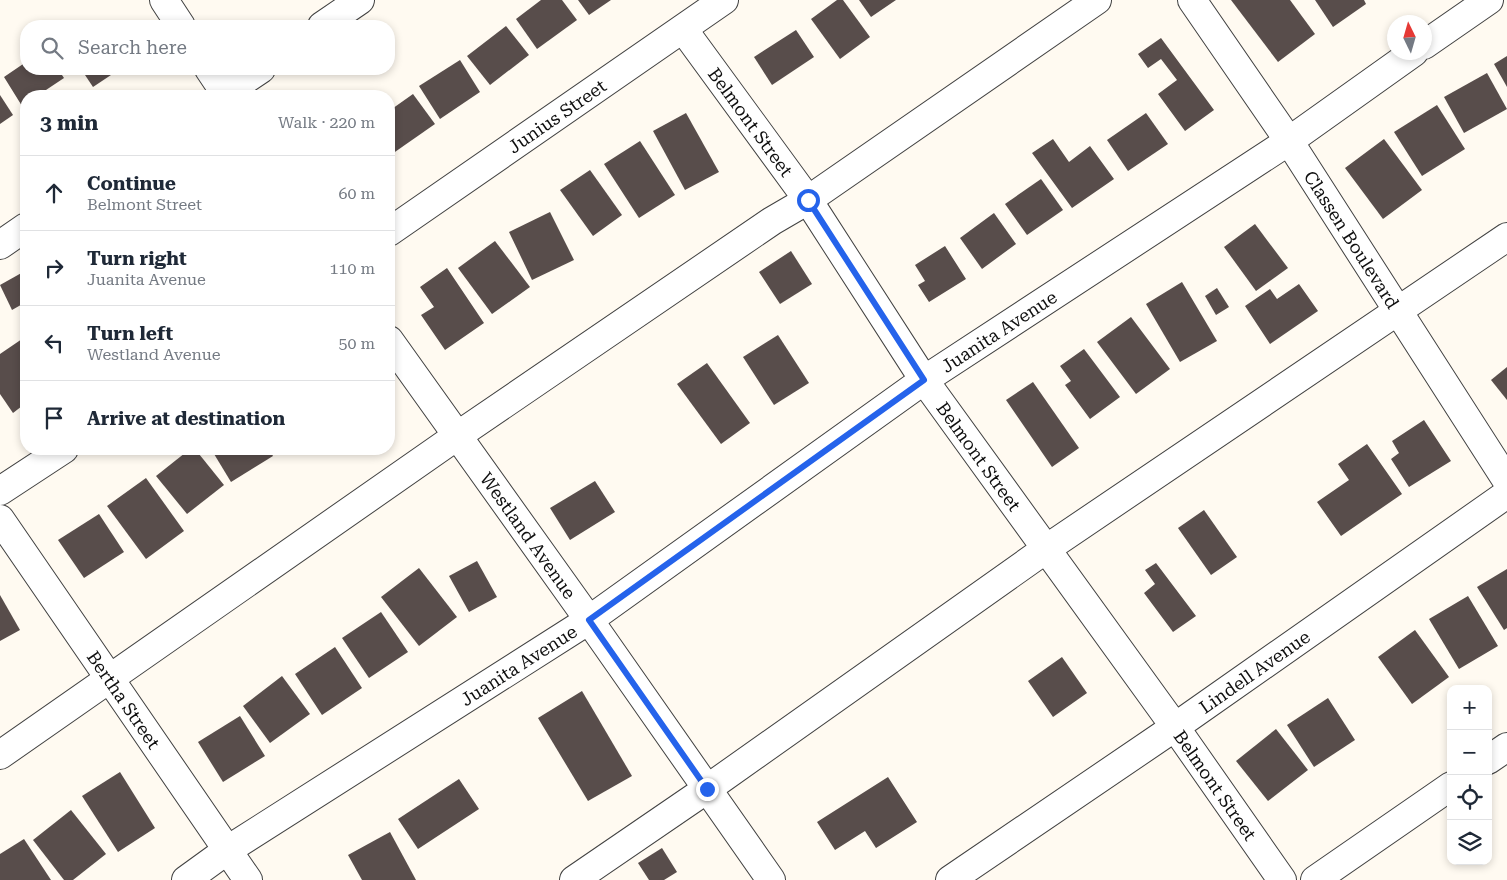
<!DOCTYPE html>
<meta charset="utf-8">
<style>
body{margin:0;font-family:"Roboto Serif",serif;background:#f2f2f3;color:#1f2937}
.controls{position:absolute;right:15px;bottom:15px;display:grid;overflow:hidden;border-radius:10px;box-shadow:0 2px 8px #0003}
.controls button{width:45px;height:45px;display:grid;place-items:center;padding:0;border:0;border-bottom:1px solid #e0e1e3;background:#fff;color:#1f2937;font:25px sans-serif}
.compass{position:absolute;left:1387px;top:15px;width:45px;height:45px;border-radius:50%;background:#fff;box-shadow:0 2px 8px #0003;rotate:355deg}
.stop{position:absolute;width:15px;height:15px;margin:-11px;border:4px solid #2563eb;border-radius:50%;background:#fff}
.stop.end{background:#2563eb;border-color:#fff;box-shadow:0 1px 5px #0008}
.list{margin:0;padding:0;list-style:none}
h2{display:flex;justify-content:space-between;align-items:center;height:65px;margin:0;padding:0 20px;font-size:21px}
h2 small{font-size:16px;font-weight:400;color:#747a83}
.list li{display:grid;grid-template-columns:32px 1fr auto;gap:15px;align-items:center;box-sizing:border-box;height:75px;padding:0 20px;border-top:1px solid #e0e1e3}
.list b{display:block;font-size:19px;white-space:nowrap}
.list p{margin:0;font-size:16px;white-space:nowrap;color:#747a83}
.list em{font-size:16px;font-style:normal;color:#747a83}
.icon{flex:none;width:28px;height:28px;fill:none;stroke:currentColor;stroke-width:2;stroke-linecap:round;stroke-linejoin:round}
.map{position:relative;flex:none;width:1507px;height:880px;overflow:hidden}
.search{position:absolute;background:#fff;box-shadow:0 2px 8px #0003;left:20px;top:20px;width:375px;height:55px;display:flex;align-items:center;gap:12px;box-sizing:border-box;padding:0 18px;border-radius:20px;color:#747a83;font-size:19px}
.panel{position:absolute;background:#fff;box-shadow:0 2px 8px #0003;left:20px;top:90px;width:375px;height:365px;border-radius:20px}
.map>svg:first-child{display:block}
.building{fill:#584d4b}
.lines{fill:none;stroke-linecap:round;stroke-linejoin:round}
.minor-casing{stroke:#424242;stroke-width:30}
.minor{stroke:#fff;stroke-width:28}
.route{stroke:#2563eb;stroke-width:6}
.labels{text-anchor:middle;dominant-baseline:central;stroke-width:5;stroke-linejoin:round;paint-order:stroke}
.street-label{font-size:18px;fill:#0f0f0f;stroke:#fff}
</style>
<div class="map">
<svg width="1507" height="880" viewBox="0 0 1507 880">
<rect width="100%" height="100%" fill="#fffaf1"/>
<!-- building -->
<g class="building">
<polygon points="541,0 562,0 577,20 537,49 516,19"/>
<polygon points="578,0 611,0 589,15"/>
<polygon points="837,0 843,0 870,37 840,59 811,19"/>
<polygon points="859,0 896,0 871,17"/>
<polygon points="1231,0 1290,0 1315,34 1278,62"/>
<polygon points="1315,0 1364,0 1366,4 1333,27"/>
<polygon points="506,26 529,55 490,85 467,56"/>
<polygon points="796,30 814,57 772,85 754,57"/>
<polygon points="1161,38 1214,110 1185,131 1158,94 1177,80 1161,59 1148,68 1138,54"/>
<polygon points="1507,56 1507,87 1494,64"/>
<polygon points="460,60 480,92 440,119 419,86"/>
<polygon points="26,62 26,69 58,69 64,78 37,96 26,96 26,103 22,106 4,77"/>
<polygon points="81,69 120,69 93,87"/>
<polygon points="1487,73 1507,109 1464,133 1444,97"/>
<polygon points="413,94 435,124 392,154 389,149 389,111"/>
<polygon points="0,95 13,115 0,124"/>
<polygon points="1437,105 1465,149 1422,176 1394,132"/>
<polygon points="686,113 719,172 685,190 653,131"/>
<polygon points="1146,113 1168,144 1128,171 1107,140"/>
<polygon points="1053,139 1069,162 1090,146 1114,179 1072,208 1032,153"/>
<polygon points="1384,139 1422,190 1383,219 1345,168"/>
<polygon points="640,141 675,195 639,218 604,164"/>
<polygon points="590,170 622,215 593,236 560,190"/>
<polygon points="1041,179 1063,210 1027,235 1005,204"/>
<polygon points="550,212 574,260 532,280 509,232"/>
<polygon points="994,213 1016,244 982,269 960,238"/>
<polygon points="1255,224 1288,268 1256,291 1224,247"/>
<polygon points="495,241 530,287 492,314 458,268"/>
<polygon points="945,246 966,279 929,302 918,285 925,281 915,265"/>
<polygon points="791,251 812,284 780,304 759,272"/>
<polygon points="447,268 484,323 445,350 421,315 434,307 420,287"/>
<polygon points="25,271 26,302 12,310 0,285"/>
<polygon points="1182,282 1217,341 1180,362 1146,304"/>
<polygon points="1299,284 1318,311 1270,344 1245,306 1270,289 1277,299"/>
<polygon points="1217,288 1229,307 1216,315 1205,296"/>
<polygon points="1131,317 1170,369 1136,394 1097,342"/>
<polygon points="778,335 809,383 774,405 743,357"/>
<polygon points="22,339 26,345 26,403 13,413 0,394 0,354"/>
<polygon points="1084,349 1120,397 1090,419 1065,385 1071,381 1060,366"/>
<polygon points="707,363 750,423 721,444 677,384"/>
<polygon points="1507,367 1507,400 1491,380"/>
<polygon points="1033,382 1079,448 1052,467 1006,400"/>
<polygon points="1424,420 1451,461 1409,487 1391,459 1399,453 1392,441"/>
<polygon points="1367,444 1402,494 1341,536 1317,502 1349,480 1338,464"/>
<polygon points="190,449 195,449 224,485 187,514 156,476"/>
<polygon points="211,449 269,449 273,456 231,482"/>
<polygon points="146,478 184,531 146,559 107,506"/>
<polygon points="595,481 615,512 570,540 550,508"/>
<polygon points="1204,510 1237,557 1211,575 1178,528"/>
<polygon points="99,514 124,552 84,578 58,540"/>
<polygon points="477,561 497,597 469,612 449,576"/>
<polygon points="1156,563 1196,616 1173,632 1144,593 1155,584 1145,570"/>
<polygon points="419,568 457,617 419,646 381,597"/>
<polygon points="1507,569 1507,628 1504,630 1477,587"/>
<polygon points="0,595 20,630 0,641"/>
<polygon points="1468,596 1498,646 1459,669 1429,619"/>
<polygon points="381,612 408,652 369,678 342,638"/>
<polygon points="1415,630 1449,677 1412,704 1378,657"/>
<polygon points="335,647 362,688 322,715 295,674"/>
<polygon points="1062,657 1087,693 1053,717 1028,681"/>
<polygon points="282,676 310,714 270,743 243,706"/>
<polygon points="582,691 632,776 588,801 538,718"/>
<polygon points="1328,698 1355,740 1314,767 1287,725"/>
<polygon points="240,716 265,756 223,782 198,742"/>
<polygon points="1276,729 1308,770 1268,801 1236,761"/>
<polygon points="120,772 155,828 118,852 82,796"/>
<polygon points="888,777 917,822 876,848 865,831 835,850 817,822"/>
<polygon points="459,779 479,809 418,849 398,819"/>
<polygon points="71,810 106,854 73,880 64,880 33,840"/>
<polygon points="390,832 416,880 362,880 348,855"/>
<polygon points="24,839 51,880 0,880 0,854"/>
<polygon points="662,848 677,872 664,880 649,880 638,863"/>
</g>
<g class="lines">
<defs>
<g id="minor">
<polyline points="164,0 181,26"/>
<path id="s1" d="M1192,0L1289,141L1507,481"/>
<polyline points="322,26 360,0"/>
<path id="s2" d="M683,29L808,200L924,380L1175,727L1282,880"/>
<polyline points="1424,45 1489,0"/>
<polyline points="209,69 227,96"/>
<polyline points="221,96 261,69"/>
<path id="s3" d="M389,232L724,0"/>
<polyline points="0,245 26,227"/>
<path id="s4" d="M389,340L589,620L771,880"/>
<polyline points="0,491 64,449"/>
<path id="s5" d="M0,519L248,880"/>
<polyline points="0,755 457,436 772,221 808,200 1097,0"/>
<polyline points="1488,760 1507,747"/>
<path id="s6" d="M186,880L226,851L589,620L924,380L1289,141L1414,52"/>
<polyline points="574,880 707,789 1046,549 1507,237"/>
<path id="s7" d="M950,880L1175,727L1507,494"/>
<polyline points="1315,880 1451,786"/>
</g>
</defs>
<!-- minor casing -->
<use href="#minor" class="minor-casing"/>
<!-- minor -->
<use href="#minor" class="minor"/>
</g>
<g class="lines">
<!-- route -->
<polyline class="route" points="707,789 589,620 924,380 808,200"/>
</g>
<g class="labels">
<!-- street labels -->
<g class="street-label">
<text stroke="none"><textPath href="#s3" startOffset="204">Junius Street</textPath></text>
<text stroke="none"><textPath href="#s2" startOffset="115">Belmont Street</textPath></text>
<text stroke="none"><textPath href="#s1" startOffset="288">Classen Boulevard</textPath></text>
<text stroke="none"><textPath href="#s6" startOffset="981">Juanita Avenue</textPath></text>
<text stroke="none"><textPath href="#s2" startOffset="520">Belmont Street</textPath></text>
<text stroke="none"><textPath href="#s4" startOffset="240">Westland Avenue</textPath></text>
<text stroke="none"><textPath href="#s6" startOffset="396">Juanita Avenue</textPath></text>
<text stroke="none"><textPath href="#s7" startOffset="369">Lindell Avenue</textPath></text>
<text stroke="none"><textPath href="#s5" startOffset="219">Bertha Street</textPath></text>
<text stroke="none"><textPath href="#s2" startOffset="925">Belmont Street</textPath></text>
</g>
</g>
</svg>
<div class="controls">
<button>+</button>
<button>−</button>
<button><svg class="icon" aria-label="locate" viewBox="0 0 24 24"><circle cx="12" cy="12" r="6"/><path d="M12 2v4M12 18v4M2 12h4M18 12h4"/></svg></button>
<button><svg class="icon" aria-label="layers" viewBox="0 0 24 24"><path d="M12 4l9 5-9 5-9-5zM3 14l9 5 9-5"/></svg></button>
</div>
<svg class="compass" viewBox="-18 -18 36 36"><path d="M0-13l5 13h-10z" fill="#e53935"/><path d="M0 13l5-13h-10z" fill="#747a83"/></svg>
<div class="stop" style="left:808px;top:200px"></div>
<div class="stop end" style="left:707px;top:789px"></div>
<div class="search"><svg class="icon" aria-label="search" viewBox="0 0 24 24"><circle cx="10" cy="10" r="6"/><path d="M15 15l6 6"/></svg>Search here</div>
<section class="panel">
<h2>3 min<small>Walk · 220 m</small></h2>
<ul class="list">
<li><svg class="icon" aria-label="ahead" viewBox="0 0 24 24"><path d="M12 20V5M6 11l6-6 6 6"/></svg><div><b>Continue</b><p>Belmont Street</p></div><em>60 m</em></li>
<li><svg class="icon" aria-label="right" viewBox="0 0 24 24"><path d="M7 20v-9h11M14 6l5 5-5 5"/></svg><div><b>Turn right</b><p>Juanita Avenue</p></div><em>110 m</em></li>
<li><svg class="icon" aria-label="left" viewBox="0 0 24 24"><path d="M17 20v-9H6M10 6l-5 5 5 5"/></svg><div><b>Turn left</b><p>Westland Avenue</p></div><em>50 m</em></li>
<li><svg class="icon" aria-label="arrive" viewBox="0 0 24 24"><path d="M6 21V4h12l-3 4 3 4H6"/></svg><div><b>Arrive at destination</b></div></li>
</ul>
</section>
</div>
